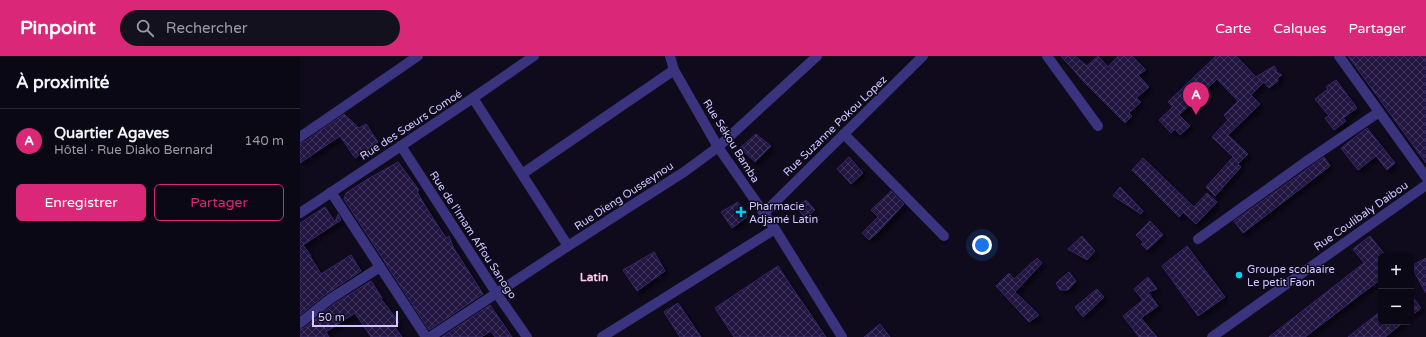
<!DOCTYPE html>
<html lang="fr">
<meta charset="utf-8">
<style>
body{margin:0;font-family:"Varela Round",sans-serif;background:#14111f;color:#f1f3f6}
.controls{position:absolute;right:12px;bottom:12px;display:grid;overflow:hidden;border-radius:6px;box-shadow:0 1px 3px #0004}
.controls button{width:36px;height:36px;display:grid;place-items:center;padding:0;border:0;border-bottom:1px solid #2b2935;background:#0b0816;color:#f1f3f6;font:20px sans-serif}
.scale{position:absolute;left:12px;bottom:10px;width:86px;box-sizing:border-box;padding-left:4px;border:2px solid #d0c7ff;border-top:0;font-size:11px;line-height:14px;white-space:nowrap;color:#d0c7ff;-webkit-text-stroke:3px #0f0b1d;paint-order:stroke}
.you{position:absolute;left:682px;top:189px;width:14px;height:14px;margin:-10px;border:3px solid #fff;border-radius:50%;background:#1a73e8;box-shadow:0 0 0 6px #1a73e833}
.badge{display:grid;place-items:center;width:26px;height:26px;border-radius:50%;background:#db2777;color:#fff;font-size:13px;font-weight:700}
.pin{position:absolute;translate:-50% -33px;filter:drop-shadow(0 1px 2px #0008)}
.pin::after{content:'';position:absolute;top:21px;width:14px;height:12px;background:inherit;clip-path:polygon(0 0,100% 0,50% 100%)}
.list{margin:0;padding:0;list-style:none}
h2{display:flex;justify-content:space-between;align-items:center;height:52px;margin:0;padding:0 16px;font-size:17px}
h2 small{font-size:13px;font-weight:400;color:#9a9aa1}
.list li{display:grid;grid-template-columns:26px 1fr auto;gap:12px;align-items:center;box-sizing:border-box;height:64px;padding:0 16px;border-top:1px solid #2b2935}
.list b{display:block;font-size:15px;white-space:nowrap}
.list p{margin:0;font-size:13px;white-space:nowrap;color:#9a9aa1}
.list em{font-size:13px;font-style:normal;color:#9a9aa1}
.actions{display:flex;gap:8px;padding:12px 16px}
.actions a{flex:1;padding:9px 0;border:1px solid #db2777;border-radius:6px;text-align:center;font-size:14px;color:#db2777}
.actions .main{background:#db2777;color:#fff}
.icon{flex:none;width:22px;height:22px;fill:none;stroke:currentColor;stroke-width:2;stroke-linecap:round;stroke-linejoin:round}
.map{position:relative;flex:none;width:1126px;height:281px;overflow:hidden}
header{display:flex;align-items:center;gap:24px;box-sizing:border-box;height:56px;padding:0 20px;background:#db2777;color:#fff}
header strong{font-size:19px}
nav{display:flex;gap:22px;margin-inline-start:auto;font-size:14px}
.search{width:280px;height:36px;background:#14111f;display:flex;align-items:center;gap:10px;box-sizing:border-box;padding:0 14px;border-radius:22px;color:#9a9aa1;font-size:15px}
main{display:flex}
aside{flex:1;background:#0b0816}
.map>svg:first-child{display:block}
.building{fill:url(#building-cross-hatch);stroke:#38276c;filter:url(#shadow)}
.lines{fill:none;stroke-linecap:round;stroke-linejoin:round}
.street{stroke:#3a347e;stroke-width:10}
.poi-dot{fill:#00cff2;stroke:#0f0b1d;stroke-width:1.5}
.labels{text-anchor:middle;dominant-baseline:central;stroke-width:3;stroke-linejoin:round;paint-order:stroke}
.street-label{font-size:11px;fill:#d0c7ff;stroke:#0f0b1d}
.poi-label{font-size:11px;fill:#d0c7ff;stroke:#0f0b1d;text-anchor:start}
.neighbourhood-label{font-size:12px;font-weight:bold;fill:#ffc9e9;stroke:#0f0b1d}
</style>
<header>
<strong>Pinpoint</strong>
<div class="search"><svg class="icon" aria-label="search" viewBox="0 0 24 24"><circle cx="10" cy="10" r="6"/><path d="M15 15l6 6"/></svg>Rechercher</div>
<nav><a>Carte</a><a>Calques</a><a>Partager</a></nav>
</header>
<main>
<aside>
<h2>À proximité<small></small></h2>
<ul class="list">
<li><span class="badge">A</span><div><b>Quartier Agaves</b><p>Hôtel · Rue Diako Bernard</p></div><em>140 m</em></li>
</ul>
<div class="actions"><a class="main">Enregistrer</a><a>Partager</a></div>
</aside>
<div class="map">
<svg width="1126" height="281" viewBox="0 0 1126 281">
<defs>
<pattern id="building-cross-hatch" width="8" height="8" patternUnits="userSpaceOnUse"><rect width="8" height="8" fill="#20163f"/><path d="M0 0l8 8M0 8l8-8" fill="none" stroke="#3f365c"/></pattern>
<filter id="shadow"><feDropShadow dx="3.5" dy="3.5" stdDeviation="2" flood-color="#0009"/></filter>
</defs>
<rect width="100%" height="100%" fill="#0f0b1d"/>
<!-- building -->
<g class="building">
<polygon points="761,0 775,0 787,10 798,0 808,11 818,0 832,0 846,14 838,19 849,31 836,42 841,46 829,57 832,60 825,67 785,27"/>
<polygon points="916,0 936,0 956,21 974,10 977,14 975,15 982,19 977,22 978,25 969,32 964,26 951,39 960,48 928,79 948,98 938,108 941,111 915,140 906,131 933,101 912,81 928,64 924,59 938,45 917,23 879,59 890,70 880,79 875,73 871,77 859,64 873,51 868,46"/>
<polygon points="1048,0 1126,0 1126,107"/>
<polygon points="1036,24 1057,52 1043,62 1046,65 1034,74 1025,62 1029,60 1015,43 1028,33 1026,31"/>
<polygon points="44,58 59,72 66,68 78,86 55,102 40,80 0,107 0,87 4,86"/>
<polygon points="1067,72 1095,107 1087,114 1076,100 1058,114 1041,92"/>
<polygon points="456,78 471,90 455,106 440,92"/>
<polygon points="549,101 563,117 551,128 537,113"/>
<polygon points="1024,101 1030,110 943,177 934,165"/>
<polygon points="843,102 894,151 907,137 917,146 896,168 883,156 879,161 832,114"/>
<polygon points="98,106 119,134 117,136 129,156 146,182 149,180 153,191 183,238 129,274 44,143 46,137 68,123"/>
<polygon points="820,131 843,155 841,158 813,140"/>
<polygon points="591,135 604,148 578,176 569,184 562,177 578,161 571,154"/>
<polygon points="506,144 515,154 505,162 497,152"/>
<polygon points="438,146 447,161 432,172 421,156"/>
<polygon points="25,151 35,166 38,158 41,164 3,189 11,200 10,200 21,218 51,199 61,215 26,238 0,259 0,167"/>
<polygon points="850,165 863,179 847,194 841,188 843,186 836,179"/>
<polygon points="782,180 795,195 787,204 768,193"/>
<polygon points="1070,180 1086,200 1081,200 1081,223 1005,281 969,281 1064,207 1053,193"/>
<polygon points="887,190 925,241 898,260 862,210"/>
<polygon points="354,196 365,215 337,235 323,214"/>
<polygon points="737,202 742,207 715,236 739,259 729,266 696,230 709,217 714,223"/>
<polygon points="1126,202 1126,237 1111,210"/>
<polygon points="478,210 491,230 526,281 434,281 415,252"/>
<polygon points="769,216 776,225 768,234 760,234 756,227"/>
<polygon points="848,221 857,233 848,236 858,250 841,262 857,281 839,281 823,260 843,244 834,233"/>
<polygon points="71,225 82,242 81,243 99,266 94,270 102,281 71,281 55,257 26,276 29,281 0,281 0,273 4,272 34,248"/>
<polygon points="797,233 804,241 783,261 775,251"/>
<polygon points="1111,239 1121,252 1111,260"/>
<polygon points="378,247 401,281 380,281 364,256"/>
<polygon points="190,249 212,281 195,281 191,275 181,281 142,281"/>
<polygon points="1081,255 1081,266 1104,266 1085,281 1048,281"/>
<polygon points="580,268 590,281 564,281"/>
</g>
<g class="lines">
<!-- street -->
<g class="street">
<polyline points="370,0 374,14 418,91 475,173 542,281"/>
<polyline points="747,0 798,70"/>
<polyline points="1039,0 1126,121"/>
<polyline points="173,42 268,190"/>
<polyline points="544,78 644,180"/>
<polyline points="0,81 118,0"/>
<polyline points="101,90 197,238 227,281"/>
<polyline points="222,118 374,14"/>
<polyline points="31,136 126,281"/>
<polyline points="0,157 173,42 234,0"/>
<polyline points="464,157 623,0"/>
<polyline points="898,183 1004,107 1079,56"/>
<polyline points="0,267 30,243 80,211"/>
<polyline points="130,281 268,190 384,116 418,91 517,0"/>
<polyline points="302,281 475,173"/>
<polyline points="912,281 1126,129"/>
</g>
</g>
<!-- markers -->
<g class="poi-dot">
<path d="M439 150h4v4h4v4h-4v4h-4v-4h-4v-4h4z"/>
<circle cx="939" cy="219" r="4"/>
</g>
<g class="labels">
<!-- street labels -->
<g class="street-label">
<text transform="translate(111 69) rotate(-33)">Rue des Sœurs Comoé</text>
<text transform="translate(535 70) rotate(-44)">Rue Suzanne Pokou Lopez</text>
<text transform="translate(431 85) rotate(58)">Rue Sékou Bamba</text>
<text transform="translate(324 140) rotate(-33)">Rue Dieng Ousseynou</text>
<text transform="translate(1061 160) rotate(-35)">Rue Coulibaly Daibou</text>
<text transform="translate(173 179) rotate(57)">Rue de l'Imam Affou Sanogo</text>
</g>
<!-- poi labels -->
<g class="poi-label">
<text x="449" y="150">Pharmacie<tspan x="449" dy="13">Adjamé Latin</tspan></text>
<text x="947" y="213">Groupe scolaaire<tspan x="947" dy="13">Le petit Faon</tspan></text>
</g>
<!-- neighbourhood labels -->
<g class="neighbourhood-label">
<text x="294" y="221">Latin</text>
</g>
</g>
</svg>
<div class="controls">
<button>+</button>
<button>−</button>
</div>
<div class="scale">50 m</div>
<div class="you"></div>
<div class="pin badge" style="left:896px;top:59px">A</div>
</div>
</main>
